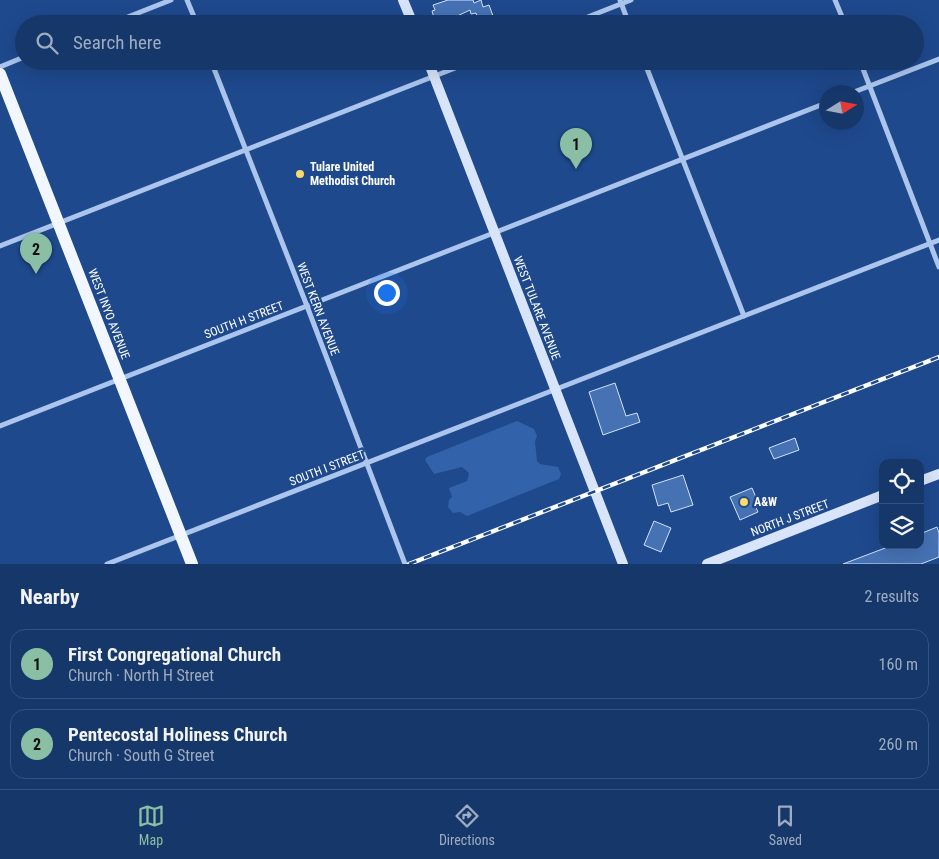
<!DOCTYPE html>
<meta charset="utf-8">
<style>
body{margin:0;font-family:"Roboto Condensed",sans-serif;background:#1f3f70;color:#f1f3f6}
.controls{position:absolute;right:15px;bottom:15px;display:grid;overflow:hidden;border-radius:10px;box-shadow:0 5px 20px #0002}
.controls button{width:45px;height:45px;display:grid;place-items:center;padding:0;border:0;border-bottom:1px solid #35517e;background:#16376a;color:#f1f3f6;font:25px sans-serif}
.compass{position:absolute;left:819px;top:85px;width:45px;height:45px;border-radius:50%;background:#16376a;box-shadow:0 5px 20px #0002;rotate:79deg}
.you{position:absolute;left:386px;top:292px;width:18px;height:18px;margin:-12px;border:4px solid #fff;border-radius:50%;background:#1a73e8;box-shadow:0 0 0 8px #1a73e833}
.badge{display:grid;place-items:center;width:32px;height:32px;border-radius:50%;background:#8abfa5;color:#111;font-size:16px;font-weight:700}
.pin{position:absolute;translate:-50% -41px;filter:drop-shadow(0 1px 2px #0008)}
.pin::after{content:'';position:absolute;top:26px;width:18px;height:15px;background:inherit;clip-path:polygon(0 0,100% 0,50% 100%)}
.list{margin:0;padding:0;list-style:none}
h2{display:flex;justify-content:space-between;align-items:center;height:65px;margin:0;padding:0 20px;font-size:21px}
h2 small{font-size:16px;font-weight:400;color:#9eacc1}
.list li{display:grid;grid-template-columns:32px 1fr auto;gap:15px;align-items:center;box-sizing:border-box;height:70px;margin:0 10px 10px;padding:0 10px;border:1px solid #35517e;border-radius:15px}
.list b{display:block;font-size:19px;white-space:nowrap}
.list p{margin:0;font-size:16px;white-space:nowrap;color:#9eacc1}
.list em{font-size:16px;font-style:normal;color:#9eacc1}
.icon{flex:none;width:28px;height:28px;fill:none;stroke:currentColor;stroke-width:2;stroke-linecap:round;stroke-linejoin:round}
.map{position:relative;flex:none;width:939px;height:564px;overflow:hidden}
.search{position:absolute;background:#16376a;box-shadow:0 5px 20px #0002;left:15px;right:15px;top:15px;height:55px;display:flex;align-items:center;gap:12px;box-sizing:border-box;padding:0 18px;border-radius:28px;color:#9eacc1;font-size:19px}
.sheet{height:225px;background:#16376a}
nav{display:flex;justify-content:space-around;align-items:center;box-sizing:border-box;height:70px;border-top:1px solid #35517e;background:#16376a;font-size:14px;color:#9eacc1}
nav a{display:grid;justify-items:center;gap:2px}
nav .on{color:#8abfa5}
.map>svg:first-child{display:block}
.green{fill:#3162aa}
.building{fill:#4672b4;stroke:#d1e1f9}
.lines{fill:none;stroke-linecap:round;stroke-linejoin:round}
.minor{stroke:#abc5ec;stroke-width:5}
.secondary{stroke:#d8e4f9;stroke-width:10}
.primary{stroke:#f1f6ff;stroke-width:12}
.rail-casing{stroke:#fff;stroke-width:4.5}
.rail{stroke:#1e498d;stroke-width:2.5;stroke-dasharray:8;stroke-linecap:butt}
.poi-dot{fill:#fbd96a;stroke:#1e498d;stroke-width:2}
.labels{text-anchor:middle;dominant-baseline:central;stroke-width:4.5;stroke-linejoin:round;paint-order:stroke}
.poi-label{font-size:12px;font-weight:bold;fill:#fff;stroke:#1e498d;text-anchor:start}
.street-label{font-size:12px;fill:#fff;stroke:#1e498d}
</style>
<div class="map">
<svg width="939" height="564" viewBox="0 0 939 564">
<rect width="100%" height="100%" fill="#1e498d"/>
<!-- green -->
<polygon class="green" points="517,421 534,429 537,436 535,442 537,461 540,464 558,467 561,474 559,479 467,516 460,512 453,513 448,507 449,500 452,497 449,488 467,481 469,473 462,467 434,474 425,460 427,457"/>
<!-- building -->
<g class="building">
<polygon points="448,0 473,0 474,3 481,0 483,7 489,5 496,24 480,24 476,13 471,14 470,10 451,19 451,17 438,21 437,17 434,18 432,11 435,10 433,5"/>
<polygon points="615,383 626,416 637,413 640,422 603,435 589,392"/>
<polygon points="795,438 799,450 774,459 769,448"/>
<polygon points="683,475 693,505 671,512 668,503 658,506 652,485"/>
<polygon points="752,488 758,502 754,503 758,512 740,520 730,497"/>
<polygon points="654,521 671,528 661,552 644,545"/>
<polygon points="937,527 939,533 939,557 921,564 843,564 893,545 920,545 920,534"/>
</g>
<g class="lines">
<!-- minor -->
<g class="minor">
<polyline points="187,0 197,24"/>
<polyline points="620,0 629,24"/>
<polyline points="835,0 845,24"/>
<polyline points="110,24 171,0"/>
<polyline points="570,24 631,0"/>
<polyline points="211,61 307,306 405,564"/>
<polyline points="644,61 744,316"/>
<polyline points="860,61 939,267"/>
<polyline points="0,67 24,57"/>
<polyline points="854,92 939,59"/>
<polyline points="0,246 473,61"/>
<polyline points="0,426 826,103"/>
<polyline points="107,564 939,240"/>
</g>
<!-- secondary -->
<g class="secondary">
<polyline points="403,0 413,24"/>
<polyline points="428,61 623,564"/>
<polyline points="920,481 939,474"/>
<polyline points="707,564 883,495"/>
</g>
<!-- primary -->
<polyline class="primary" points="0,74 192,564"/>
<defs>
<polyline id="rail" points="409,564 939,357"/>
</defs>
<!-- rail casing -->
<use href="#rail" class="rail-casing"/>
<!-- rail -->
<use href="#rail" class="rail"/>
</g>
<!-- markers -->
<g class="poi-dot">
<circle cx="300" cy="174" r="5"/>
<circle cx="744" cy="502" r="5"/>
</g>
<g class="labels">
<!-- poi labels -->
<g class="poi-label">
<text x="310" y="167">Tulare United<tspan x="310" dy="14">Methodist Church</tspan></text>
<text x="754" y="502">A&amp;W</text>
</g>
<!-- street labels -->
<g class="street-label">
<text transform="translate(537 308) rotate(69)">WEST TULARE AVENUE</text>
<text transform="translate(318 309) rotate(69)">WEST KERN AVENUE</text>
<text transform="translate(109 314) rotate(69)">WEST INYO AVENUE</text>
<text transform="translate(244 320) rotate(-21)">SOUTH H STREET</text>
<text transform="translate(327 468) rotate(-21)">SOUTH I STREET</text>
<text transform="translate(790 518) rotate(-21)">NORTH J STREET</text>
</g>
</g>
</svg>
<div class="controls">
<button><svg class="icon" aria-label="locate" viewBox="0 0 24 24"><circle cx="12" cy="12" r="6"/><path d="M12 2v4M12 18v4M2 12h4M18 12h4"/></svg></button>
<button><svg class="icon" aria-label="layers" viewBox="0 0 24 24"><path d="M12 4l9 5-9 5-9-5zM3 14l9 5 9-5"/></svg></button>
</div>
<svg class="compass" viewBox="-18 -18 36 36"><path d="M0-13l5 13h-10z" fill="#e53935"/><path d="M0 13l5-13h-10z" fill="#9eacc1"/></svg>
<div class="you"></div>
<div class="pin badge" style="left:576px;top:169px">1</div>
<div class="pin badge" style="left:36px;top:274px">2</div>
<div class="search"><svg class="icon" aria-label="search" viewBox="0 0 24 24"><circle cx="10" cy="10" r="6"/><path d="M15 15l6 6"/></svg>Search here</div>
</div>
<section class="sheet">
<h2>Nearby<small>2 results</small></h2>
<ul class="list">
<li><span class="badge">1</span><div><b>First Congregational Church</b><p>Church · North H Street</p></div><em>160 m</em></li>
<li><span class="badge">2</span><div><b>Pentecostal Holiness Church</b><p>Church · South G Street</p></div><em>260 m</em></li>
</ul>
</section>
<nav>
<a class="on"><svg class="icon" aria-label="map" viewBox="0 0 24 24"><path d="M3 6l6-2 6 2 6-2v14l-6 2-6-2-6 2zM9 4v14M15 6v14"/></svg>Map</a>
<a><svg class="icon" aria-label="directions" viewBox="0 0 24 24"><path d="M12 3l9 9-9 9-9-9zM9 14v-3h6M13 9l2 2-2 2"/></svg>Directions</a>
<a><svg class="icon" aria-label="saved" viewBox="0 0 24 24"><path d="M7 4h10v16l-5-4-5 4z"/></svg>Saved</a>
</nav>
